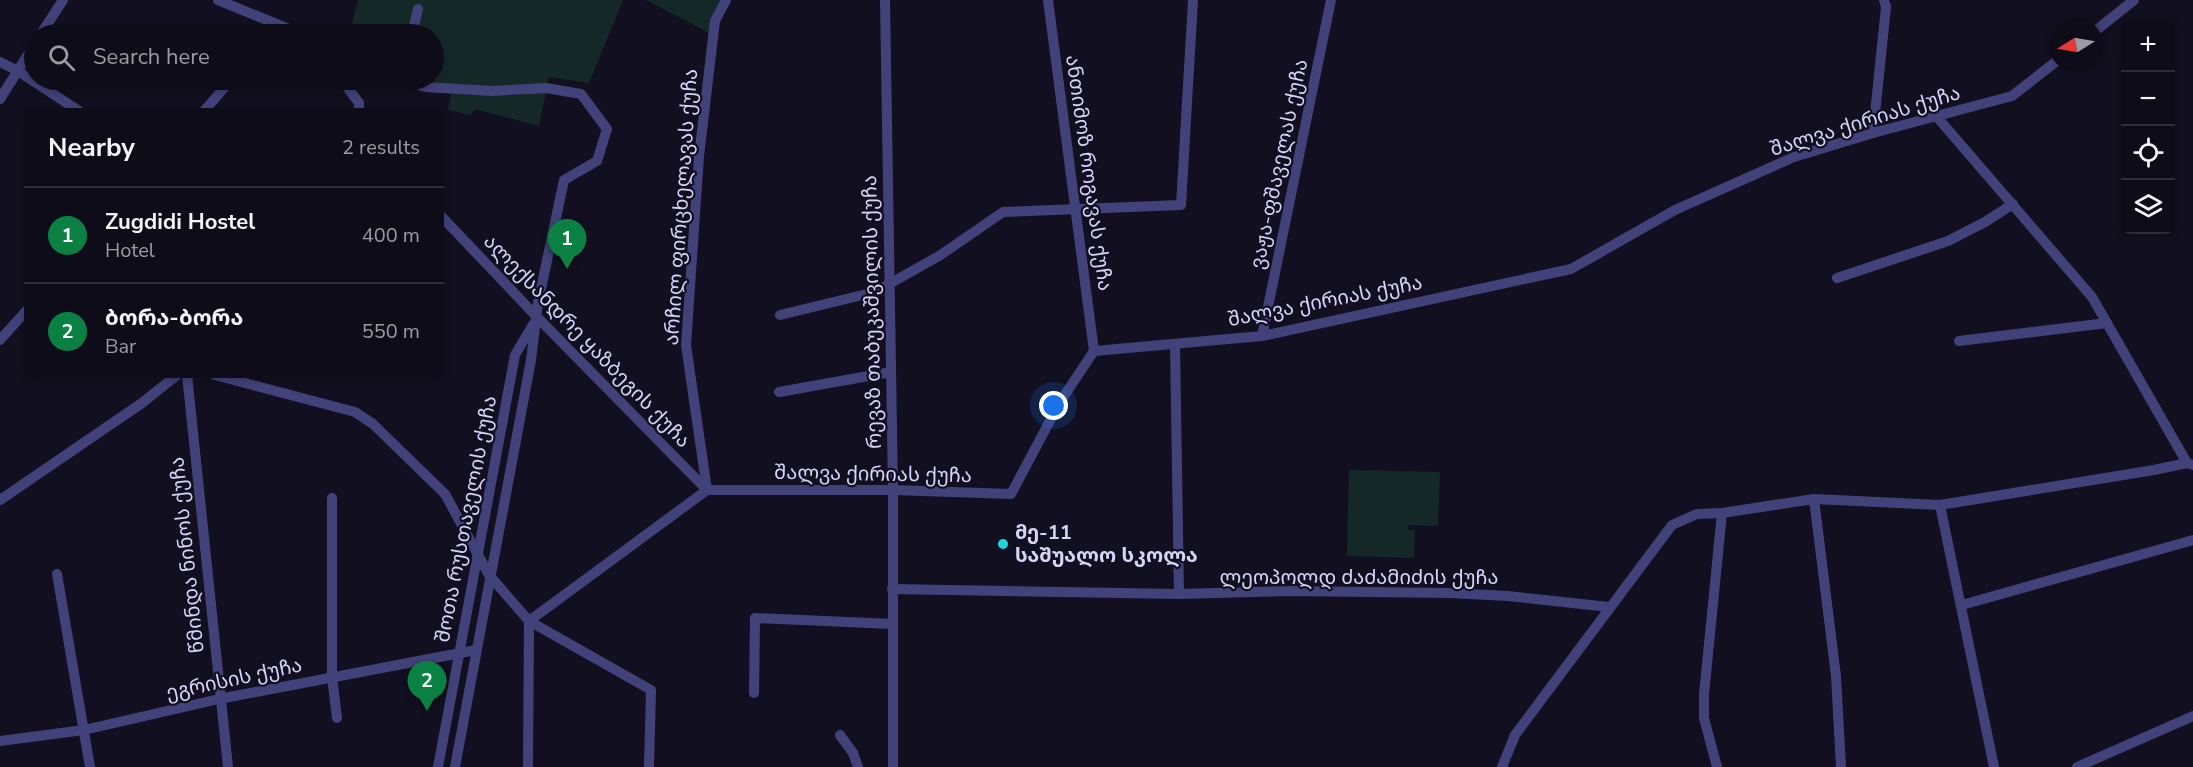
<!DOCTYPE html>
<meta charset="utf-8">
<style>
body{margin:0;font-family:"Nunito Sans","Noto Sans Georgian",sans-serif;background:#171521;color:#f1f3f6}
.controls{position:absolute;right:18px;top:18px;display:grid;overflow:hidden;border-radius:9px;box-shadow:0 3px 9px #0003}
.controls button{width:54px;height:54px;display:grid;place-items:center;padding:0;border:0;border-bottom:2px solid #2e2c37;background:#0e0c18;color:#f1f3f6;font:30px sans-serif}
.compass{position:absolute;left:2049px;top:18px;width:54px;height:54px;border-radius:50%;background:#0e0c18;box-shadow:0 3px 9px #0003;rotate:259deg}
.you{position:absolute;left:1054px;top:406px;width:21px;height:21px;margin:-15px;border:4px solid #fff;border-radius:50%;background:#1a73e8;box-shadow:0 0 0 9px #1a73e833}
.badge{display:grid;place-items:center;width:39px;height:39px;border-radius:50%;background:#0b8043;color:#fff;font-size:20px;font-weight:700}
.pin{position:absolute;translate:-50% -50px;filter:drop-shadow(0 2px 3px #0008)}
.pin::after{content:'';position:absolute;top:32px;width:21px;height:18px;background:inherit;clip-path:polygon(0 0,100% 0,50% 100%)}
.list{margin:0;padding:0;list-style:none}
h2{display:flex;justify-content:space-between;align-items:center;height:78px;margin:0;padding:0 24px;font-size:26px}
h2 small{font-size:20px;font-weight:400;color:#9b9ba2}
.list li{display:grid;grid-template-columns:39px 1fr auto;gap:18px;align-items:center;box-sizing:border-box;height:96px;padding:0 24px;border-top:2px solid #2e2c37}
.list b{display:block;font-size:22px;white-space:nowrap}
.list p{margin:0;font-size:20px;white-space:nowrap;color:#9b9ba2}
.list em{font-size:20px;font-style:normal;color:#9b9ba2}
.icon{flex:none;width:33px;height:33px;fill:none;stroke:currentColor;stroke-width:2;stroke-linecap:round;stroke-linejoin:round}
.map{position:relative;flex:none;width:2193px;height:767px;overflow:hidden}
.search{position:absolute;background:#0e0c18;box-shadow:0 3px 9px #0003;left:24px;top:24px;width:420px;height:66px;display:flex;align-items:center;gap:15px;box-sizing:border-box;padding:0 21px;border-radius:33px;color:#9b9ba2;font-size:22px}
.panel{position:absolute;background:#0e0c18;box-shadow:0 3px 9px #0003;left:24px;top:108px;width:420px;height:270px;border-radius:9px}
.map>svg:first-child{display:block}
.green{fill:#142927}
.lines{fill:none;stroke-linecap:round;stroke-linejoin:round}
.minor{stroke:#414279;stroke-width:10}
.poi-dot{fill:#1cd5dd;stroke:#121020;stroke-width:2}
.labels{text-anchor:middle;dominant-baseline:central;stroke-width:4.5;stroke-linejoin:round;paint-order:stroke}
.street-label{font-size:20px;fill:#d6d4f9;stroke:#121020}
.poi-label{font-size:20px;font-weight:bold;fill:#d6d4f9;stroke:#121020;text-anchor:start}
</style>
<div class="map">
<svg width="2193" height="767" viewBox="0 0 2193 767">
<rect width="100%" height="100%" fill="#121020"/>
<!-- green -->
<g class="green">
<polygon points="358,0 623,0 589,83 549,77 539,126 475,109 471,115 448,110 453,86 423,80 434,80 434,34 349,34"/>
<polygon points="646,0 729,0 715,36"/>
<polygon points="1349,470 1440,472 1438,526 1408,525 1408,530 1415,530 1414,558 1347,556"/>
</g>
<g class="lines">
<!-- minor -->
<g class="minor">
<polyline points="218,0 301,34"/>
<polyline points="885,0 893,490 893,767"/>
<polyline points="1048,0 1094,351"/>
<polyline points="2094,32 2134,0"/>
<polyline points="41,34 63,0"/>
<polyline points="412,34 418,9"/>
<polyline points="0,62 18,71 79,111"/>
<polyline points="342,80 359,103 359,111"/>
<polyline points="402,80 425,87 492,91 546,88 581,94 607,129 597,161 564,180 538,303 531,360 455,767"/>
<polyline points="0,99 34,45"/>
<polyline points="204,111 231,80"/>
<polyline points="1937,117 2092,297 2187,463 2193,465"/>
<polyline points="1873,133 1886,7 1884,0"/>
<polyline points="441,216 537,317 707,490"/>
<polyline points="1837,278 1948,241 1985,222 2013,204"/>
<polyline points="780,315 875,292 939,256 1003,212 1181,205 1193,0"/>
<polyline points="1262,336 1331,0"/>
<polyline points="0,340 27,310"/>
<polyline points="1959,341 2107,323"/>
<polyline points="1175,344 1179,594"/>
<polyline points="187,375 228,767"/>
<polyline points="215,375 355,412 373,424 445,494 489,575 529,621 651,690 649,767"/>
<polyline points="779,392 891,372"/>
<polyline points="707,490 686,345 699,156 715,21 726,0"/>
<polyline points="332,498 332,677 337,718"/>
<polyline points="1814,499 1836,676 1841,767"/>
<polyline points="0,500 142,403 177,375"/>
<polyline points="1940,505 1994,767"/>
<polyline points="57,574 90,767"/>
<polyline points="892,589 1179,594 1290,591 1450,593 1508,596 1609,607"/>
<polyline points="1962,605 2193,540"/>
<polyline points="529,621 707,490 893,490 1011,494 1060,402 1094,351 1262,336 1571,269 1675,210 1794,157 1873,133 2012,96 2058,60"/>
<polyline points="754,693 755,618 893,624"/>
<polyline points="840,735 853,753 858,767"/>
<polyline points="0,741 84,730 219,699 476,650"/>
<polyline points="438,767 515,355 534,323"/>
<polyline points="528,767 529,621"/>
<polyline points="1502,767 1515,735 1672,525 1697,514 1722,513 1814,499 1940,505 2154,470 2187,463"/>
<polyline points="1717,767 1704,718 1704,694 1722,513"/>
<polyline points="2077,767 2193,716"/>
</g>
</g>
<!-- markers -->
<circle class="poi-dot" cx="1003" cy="544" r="6"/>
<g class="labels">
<!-- street labels -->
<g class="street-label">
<text transform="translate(1865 121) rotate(-17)">შალვა ქირიას ქუჩა</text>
<text transform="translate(1279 164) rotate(-78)">ვაჟა-ფშაველას ქუჩა</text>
<text transform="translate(1089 173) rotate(82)">ანთიმოზ როგავას ქუჩა</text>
<text transform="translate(681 207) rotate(-86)">არჩილ ფირცხელავას ქუჩა</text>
<text transform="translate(1325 301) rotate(-11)">შალვა ქირიას ქუჩა</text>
<text transform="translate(872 312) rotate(-91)">რევაზ თაბუკაშვილის ქუჩა</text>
<text transform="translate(587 341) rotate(46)">ალექსანდრე ყაზბეგის ქუჩა</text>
<text transform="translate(873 474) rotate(1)">შალვა ქირიას ქუჩა</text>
<text transform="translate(466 519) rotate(-79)">შოთა რუსთაველის ქუჩა</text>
<text transform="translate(187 555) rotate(-96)">წმინდა ნინოს ქუჩა</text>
<text x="1359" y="577">ლეოპოლდ ძაძამიძის ქუჩა</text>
<text transform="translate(234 679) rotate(-12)">ეგრისის ქუჩა</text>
</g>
<!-- poi labels -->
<g class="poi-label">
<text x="1015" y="532">მე-11<tspan x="1015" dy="23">საშუალო სკოლა</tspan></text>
</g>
</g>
</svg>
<div class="controls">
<button>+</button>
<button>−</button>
<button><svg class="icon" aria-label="locate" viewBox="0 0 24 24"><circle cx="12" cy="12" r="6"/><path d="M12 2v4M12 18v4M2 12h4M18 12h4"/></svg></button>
<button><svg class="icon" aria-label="layers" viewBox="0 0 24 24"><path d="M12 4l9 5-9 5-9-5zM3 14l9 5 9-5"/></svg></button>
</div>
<svg class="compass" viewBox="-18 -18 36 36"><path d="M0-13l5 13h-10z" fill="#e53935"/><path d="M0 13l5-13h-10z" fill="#9b9ba2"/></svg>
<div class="you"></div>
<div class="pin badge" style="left:567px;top:269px">1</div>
<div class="pin badge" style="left:427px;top:711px">2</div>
<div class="search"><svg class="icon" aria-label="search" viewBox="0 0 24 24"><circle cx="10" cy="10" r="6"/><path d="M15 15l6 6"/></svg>Search here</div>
<section class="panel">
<h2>Nearby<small>2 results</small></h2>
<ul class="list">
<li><span class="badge">1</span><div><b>Zugdidi Hostel</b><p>Hotel</p></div><em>400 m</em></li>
<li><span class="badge">2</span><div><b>ბორა-ბორა</b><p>Bar</p></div><em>550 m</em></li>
</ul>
</section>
</div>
